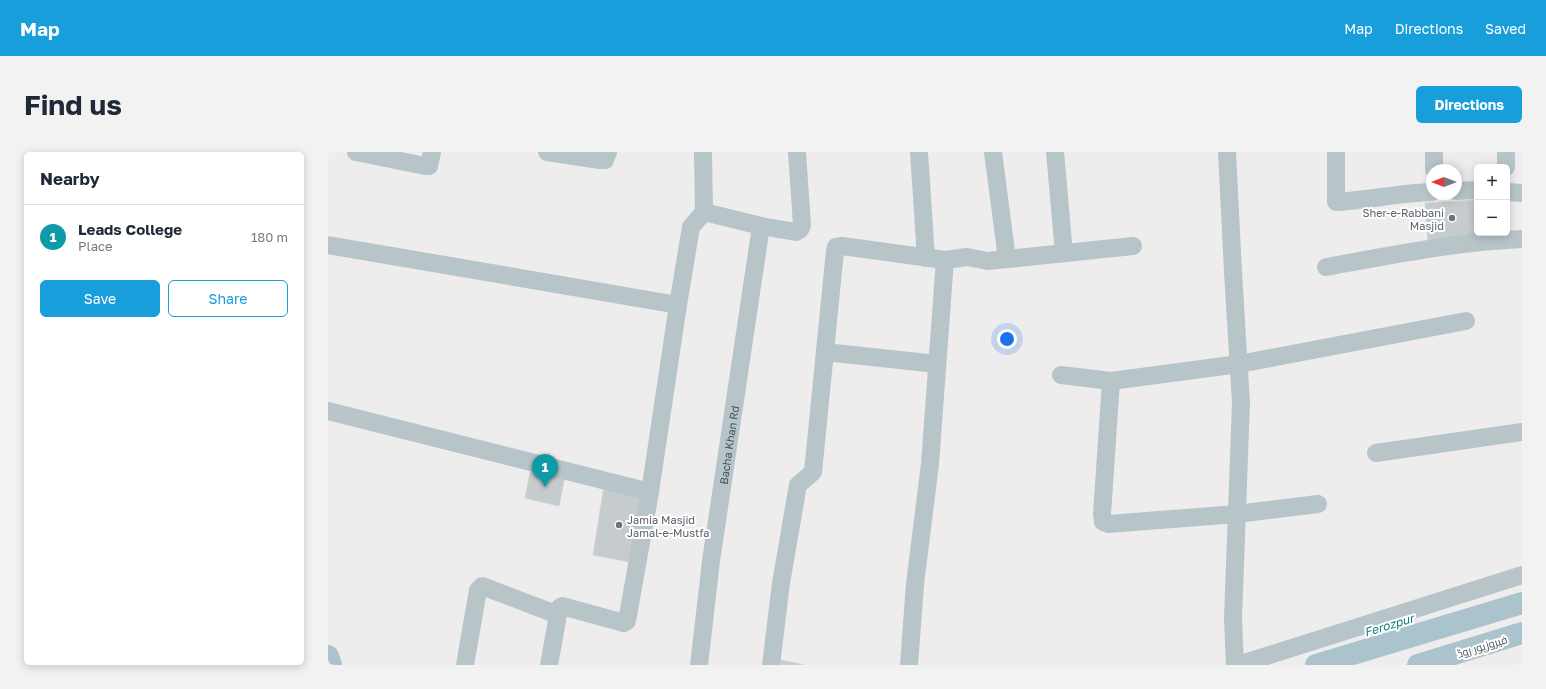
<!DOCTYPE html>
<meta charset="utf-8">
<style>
body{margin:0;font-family:"Golos Text",Cairo,sans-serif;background:#f2f2f3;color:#1f2937}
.controls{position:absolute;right:12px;top:12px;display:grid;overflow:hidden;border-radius:6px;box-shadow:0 2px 10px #0003}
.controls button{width:36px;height:36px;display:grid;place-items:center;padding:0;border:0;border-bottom:1px solid #e0e1e3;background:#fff;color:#1f2937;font:20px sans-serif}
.compass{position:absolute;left:1098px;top:12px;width:36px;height:36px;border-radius:50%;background:#fff;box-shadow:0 2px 10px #0003;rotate:270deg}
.you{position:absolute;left:679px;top:187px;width:14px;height:14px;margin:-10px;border:3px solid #fff;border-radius:50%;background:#1a73e8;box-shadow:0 0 0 6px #1a73e833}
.badge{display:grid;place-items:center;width:26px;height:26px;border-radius:50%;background:#199edc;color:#fff;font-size:13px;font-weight:700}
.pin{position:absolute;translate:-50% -33px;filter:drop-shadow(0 1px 2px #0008)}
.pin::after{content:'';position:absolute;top:21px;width:14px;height:12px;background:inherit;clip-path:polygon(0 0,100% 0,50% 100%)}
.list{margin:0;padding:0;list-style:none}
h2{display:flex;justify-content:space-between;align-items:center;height:52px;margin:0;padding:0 16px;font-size:17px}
h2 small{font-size:13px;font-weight:400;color:#747a83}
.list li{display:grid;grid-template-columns:26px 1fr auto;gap:12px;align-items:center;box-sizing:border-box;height:64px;padding:0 16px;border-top:1px solid #e0e1e3}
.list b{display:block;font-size:15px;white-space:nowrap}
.list p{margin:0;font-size:13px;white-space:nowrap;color:#747a83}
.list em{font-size:13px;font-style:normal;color:#747a83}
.actions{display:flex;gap:8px;padding:12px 16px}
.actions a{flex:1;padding:9px 0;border:1px solid #199edc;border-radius:6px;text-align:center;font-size:14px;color:#199edc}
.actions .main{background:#199edc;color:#fff}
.map{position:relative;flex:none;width:1194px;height:513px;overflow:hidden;border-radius:6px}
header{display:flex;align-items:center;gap:24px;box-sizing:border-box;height:56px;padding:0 20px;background:#199edc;color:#fff}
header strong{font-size:19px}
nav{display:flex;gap:22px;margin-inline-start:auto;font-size:14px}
.intro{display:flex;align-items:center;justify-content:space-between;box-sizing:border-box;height:96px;padding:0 24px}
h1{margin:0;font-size:28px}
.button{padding:10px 18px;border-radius:6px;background:#199edc;color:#fff;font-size:14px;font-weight:700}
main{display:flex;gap:24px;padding:0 24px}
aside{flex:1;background:#fff;border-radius:6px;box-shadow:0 2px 10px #0003}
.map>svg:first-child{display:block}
.building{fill:#c6cbce;stroke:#d0d4d8}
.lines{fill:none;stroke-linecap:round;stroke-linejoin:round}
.minor{stroke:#b7c5c9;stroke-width:18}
.major{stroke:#abc3cc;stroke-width:22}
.worship-dot{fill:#6b7280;stroke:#fff;stroke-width:1.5}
.labels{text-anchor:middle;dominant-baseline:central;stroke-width:4;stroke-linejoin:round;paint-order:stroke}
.worship-label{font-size:11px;fill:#5b616d;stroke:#fff;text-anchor:end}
.street-label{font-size:11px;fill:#455459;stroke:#fff}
.water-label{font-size:12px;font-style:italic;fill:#0d807c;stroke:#fff}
</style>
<header>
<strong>Map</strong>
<nav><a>Map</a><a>Directions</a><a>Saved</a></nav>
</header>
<div class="intro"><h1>Find us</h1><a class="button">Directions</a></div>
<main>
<aside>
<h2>Nearby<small></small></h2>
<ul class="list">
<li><span class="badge" style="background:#0f9aa8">1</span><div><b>Leads College</b><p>Place</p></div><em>180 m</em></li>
</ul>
<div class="actions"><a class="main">Save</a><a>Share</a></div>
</aside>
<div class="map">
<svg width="1194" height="513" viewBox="0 0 1194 513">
<rect width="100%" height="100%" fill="#efeced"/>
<!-- building -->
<g class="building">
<polygon points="1149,48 1149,81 1164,81 1100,90 1097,51"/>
<polygon points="203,316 237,324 231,354 197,346"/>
<polygon points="276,334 318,343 307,411 265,403"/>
<polygon points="448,507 476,513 447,513"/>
</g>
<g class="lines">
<!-- minor -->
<g class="minor">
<polyline points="28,0 97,14 101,14 104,0"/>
<polyline points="219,0 272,8 277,8 280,0"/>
<polyline points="375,0 376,60 433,74 468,80 472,78 474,73 469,0"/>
<polyline points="591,0 598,106"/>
<polyline points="665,0 679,107"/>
<polyline points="727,0 736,101"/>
<polyline points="899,0 905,120 913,251 905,466 907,513"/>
<path d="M1008,0V50C1040,48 1072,41 1104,40"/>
<polyline points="1178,0 1178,15"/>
<polyline points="1106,18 1106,0"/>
<polyline points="1128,39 1149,38"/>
<polyline points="1179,40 1194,41"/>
<polyline points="0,93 350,153"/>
<path d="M998,115C1063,103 1128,90 1194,87"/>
<polyline points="497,200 609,212"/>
<polyline points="733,223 783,229 911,212 1138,169"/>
<polyline points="783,229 774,362 775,370 780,372 909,362 990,352"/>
<polyline points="0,259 322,340"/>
<polyline points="1048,301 1194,280"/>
<polyline points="230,463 231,456 234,454 296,471 299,469 322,340 350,153 363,75 376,60"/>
<polyline points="137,513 150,438 154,434 230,463 221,513"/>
<path id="s1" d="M371,513L383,409L433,74"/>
<polyline points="443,513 453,431 470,333 485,320 507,99 508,95 514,94 617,108"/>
<polyline points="581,513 587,432 602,312 617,108 639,105 660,109 805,94"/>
<polyline points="910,513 1194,423"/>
</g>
<!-- major -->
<g class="major">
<polyline points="0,504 3,513"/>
<polyline points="988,513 1194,451"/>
<polyline points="1090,513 1194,481"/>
</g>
</g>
<!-- markers -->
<g class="worship-dot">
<circle cx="1124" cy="66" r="4"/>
<circle cx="291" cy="373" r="4"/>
</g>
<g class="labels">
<!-- worship labels -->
<g class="worship-label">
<text x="1116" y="60">Sher-e-Rabbani<tspan x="1116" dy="13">Masjid</tspan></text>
<text x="299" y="367" text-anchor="start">Jamia Masjid<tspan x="299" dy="13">Jamal-e-Mustfa</tspan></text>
</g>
<!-- street labels -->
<g class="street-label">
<text stroke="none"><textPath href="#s1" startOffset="222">Bacha Khan Rd</textPath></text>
<text transform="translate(1154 494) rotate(-17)">فیروزپور روڈ</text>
</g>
<!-- water labels -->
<g class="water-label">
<text transform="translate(1061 473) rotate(-17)">Ferozpur</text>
</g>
</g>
</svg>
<div class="controls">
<button>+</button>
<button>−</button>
</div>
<svg class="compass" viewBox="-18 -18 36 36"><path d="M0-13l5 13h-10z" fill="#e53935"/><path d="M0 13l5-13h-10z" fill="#747a83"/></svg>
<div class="you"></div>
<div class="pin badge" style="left:217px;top:335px;background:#0f9aa8">1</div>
</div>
</main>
